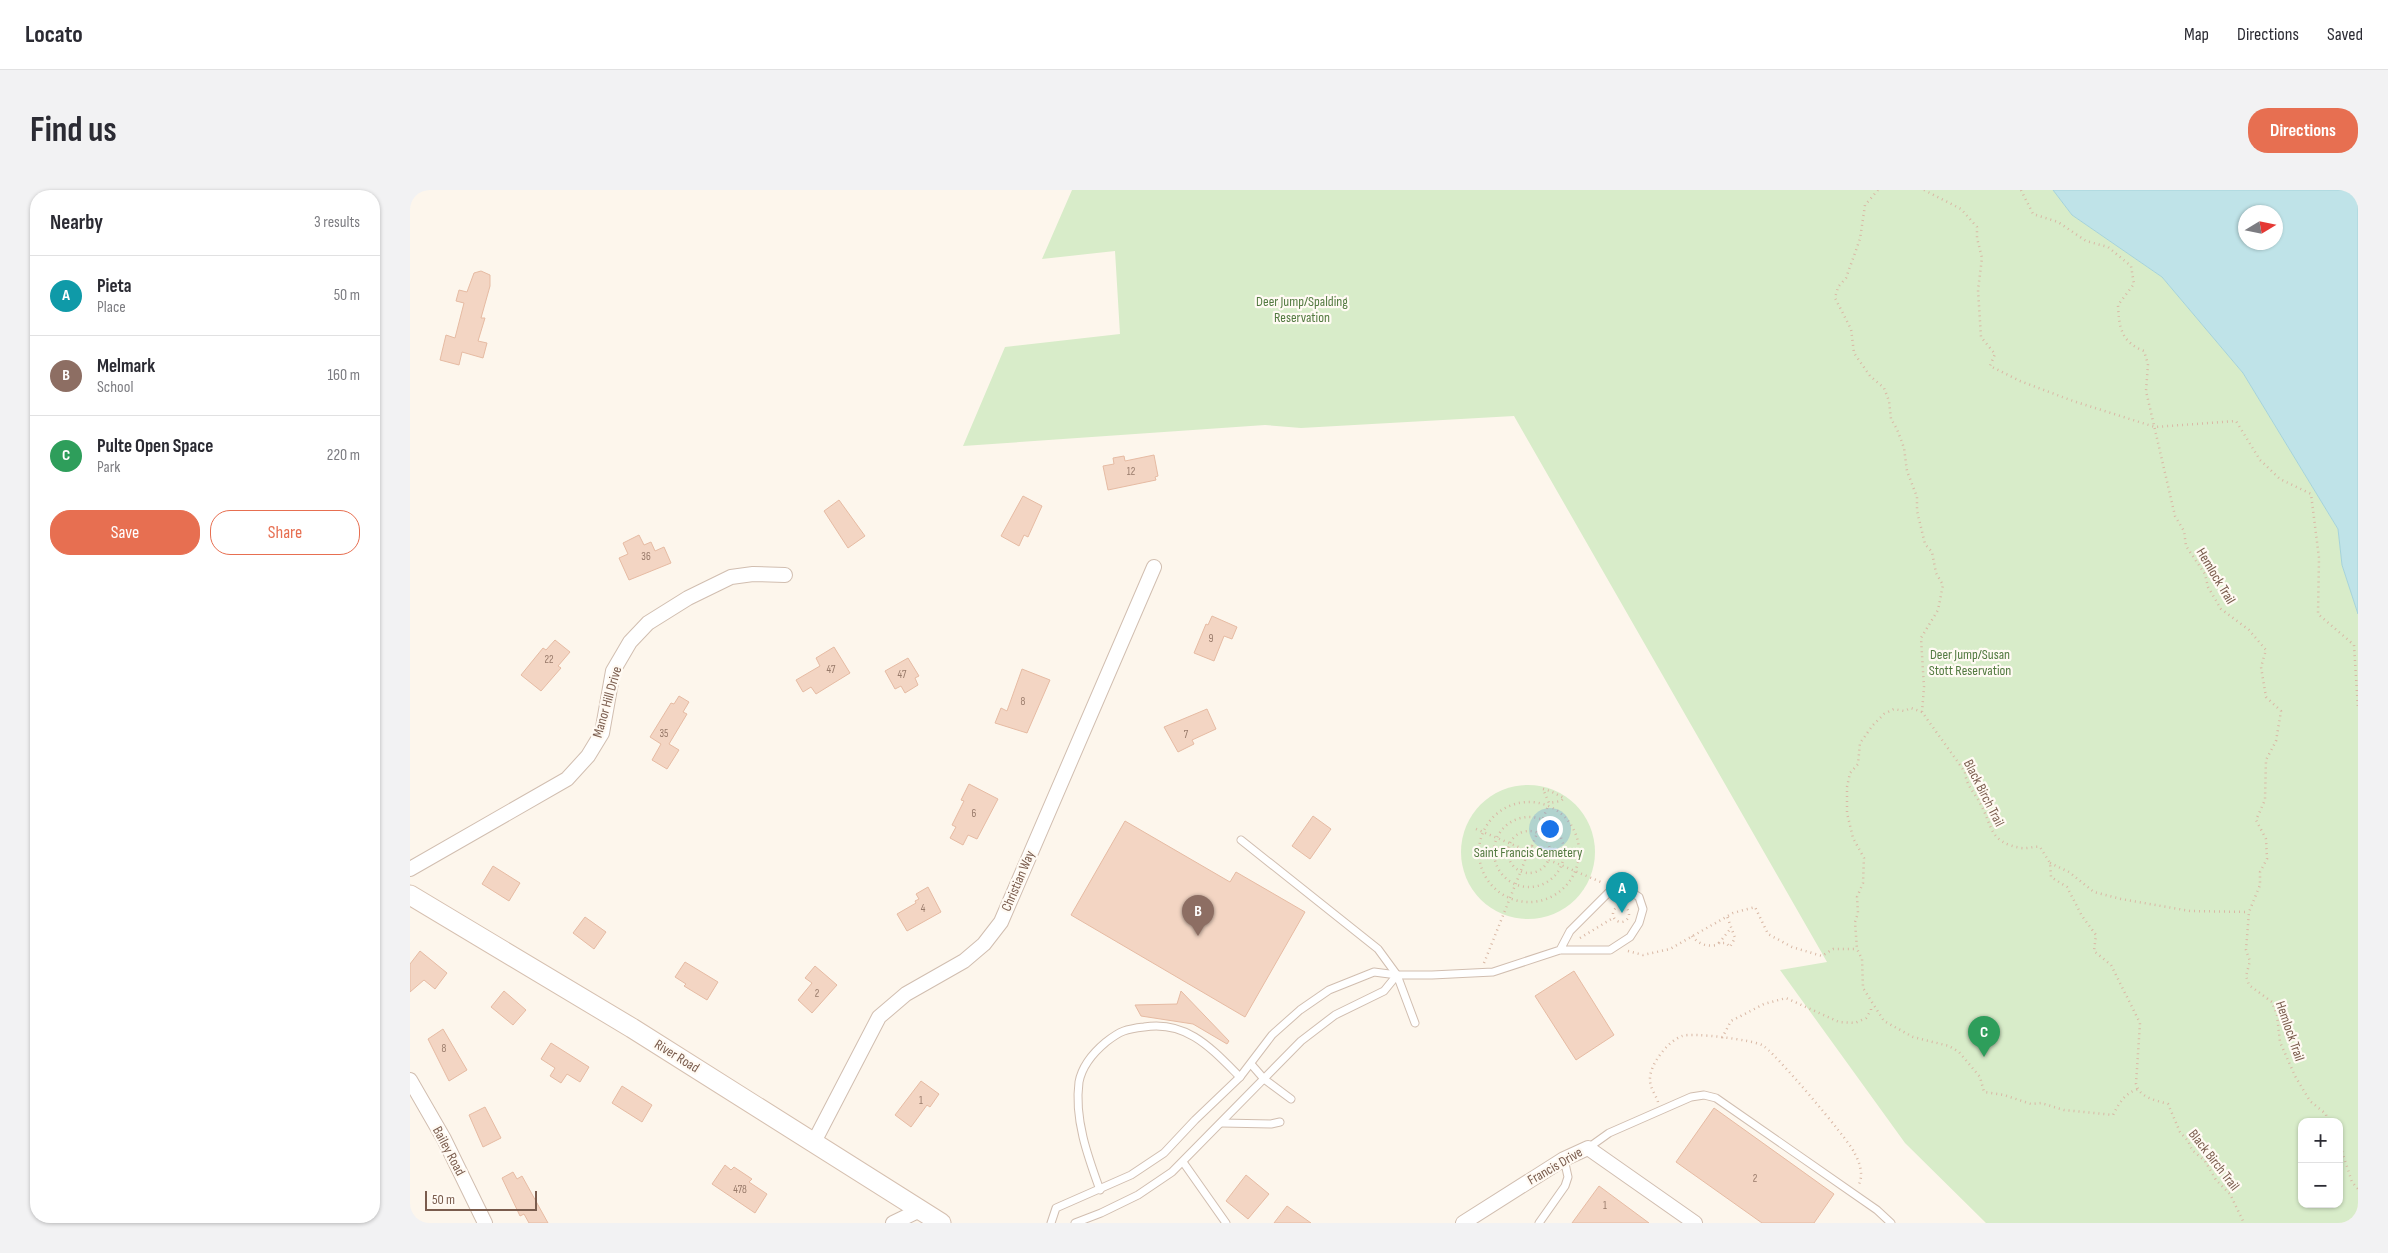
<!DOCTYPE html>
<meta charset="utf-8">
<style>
body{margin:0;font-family:"Sofia Sans Condensed",sans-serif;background:#f2f2f3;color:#2b2b33}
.controls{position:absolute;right:15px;bottom:15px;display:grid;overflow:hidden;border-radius:10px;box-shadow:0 1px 4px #0004}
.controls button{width:45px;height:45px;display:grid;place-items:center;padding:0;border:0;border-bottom:1px solid #e1e1e2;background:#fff;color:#2b2b33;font:25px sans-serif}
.compass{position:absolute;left:1828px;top:15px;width:45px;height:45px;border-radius:50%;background:#fff;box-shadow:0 1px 4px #0004;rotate:80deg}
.scale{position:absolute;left:15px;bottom:12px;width:112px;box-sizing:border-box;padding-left:5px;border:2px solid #7a5c4d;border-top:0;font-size:14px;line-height:18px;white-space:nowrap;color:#7a5c4d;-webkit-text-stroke:4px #fffaf3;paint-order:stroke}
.you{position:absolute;left:1139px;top:638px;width:18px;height:18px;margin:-12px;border:4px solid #fff;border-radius:50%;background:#1a73e8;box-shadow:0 0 0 8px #1a73e833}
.badge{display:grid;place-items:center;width:32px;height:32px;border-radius:50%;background:#e76f51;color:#fff;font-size:16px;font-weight:700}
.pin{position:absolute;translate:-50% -41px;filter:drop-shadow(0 1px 2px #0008)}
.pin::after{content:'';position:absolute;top:26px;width:18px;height:15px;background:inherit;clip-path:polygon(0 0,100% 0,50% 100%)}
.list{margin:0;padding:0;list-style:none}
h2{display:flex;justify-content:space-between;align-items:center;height:65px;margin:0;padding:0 20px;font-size:21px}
h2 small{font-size:16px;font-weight:400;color:#7c7c81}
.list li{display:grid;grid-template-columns:32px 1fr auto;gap:15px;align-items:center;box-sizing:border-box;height:80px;padding:0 20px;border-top:1px solid #e1e1e2}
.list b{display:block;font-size:19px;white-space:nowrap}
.list p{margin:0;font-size:16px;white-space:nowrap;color:#7c7c81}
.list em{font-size:16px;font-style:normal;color:#7c7c81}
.actions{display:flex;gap:10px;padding:15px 20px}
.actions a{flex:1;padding:11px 0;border:1px solid #e76f51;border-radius:20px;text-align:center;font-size:18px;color:#e76f51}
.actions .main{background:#e76f51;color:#fff}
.map{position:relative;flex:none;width:1948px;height:1033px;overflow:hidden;border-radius:20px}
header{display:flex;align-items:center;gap:30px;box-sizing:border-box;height:70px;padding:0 25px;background:#fff;border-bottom:1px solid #e1e1e2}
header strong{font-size:24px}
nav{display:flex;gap:28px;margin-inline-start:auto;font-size:18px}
.intro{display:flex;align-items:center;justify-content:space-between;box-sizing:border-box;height:120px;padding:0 30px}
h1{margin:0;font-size:35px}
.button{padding:12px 22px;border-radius:20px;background:#e76f51;color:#fff;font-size:18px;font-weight:700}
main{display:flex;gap:30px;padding:0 30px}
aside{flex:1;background:#fff;border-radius:20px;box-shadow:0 1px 4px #0004}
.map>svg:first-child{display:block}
.green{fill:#d8ecc9;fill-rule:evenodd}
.water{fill:#bfe3e8;stroke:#a5d3da;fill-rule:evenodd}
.building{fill:#f3d5c3;stroke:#e6bba3}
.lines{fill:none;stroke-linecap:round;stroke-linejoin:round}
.lane-casing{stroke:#d1beb0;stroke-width:9}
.street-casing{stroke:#d1beb0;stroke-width:16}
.secondary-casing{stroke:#d6c0b0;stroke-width:21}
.path{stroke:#d9b8a5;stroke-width:2.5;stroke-dasharray:1 4;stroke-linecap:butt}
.lane{stroke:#fff;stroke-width:7}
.street{stroke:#fff;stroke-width:14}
.secondary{stroke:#fff;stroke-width:19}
.labels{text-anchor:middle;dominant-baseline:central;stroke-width:4.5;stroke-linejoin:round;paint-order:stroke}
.number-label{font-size:11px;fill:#987a6a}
.park-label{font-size:14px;fill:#537a41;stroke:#fffaf3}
.street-label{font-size:14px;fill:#7a5c4d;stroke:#fffaf3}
</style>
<header>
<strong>Locato</strong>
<nav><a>Map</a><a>Directions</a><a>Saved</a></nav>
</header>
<div class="intro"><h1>Find us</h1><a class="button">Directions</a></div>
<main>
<aside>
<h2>Nearby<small>3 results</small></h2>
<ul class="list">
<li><span class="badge" style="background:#0f9aa8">A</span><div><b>Pieta</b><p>Place</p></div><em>50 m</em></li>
<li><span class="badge" style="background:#8d6e63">B</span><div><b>Melmark</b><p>School</p></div><em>160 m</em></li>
<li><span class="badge" style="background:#2e9e5b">C</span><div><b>Pulte Open Space</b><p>Park</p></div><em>220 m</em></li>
</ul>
<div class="actions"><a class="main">Save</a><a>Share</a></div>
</aside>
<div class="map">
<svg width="1948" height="1033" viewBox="0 0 1948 1033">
<rect width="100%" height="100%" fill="#fdf6ec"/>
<!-- green -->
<g class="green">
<path d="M662,0H1643L1662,25L1752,87L1833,183L1928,339L1932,375L1948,424V1033H1576L1495,953L1370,780L1417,772L1104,226L891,238L855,235L553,256L595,157L710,144L705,61L632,69ZM1892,932H1929V1014H1892Z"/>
<circle cx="1118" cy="662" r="67"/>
</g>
<!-- water -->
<path class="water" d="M1643,0H1948V424L1932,375L1928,339L1833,183L1752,87L1662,25ZM1836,22H1866V52H1836Z"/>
<!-- building -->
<g class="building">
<polygon points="71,81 80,85 80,96 71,128 75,128 68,151 77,153 73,168 52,162 49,175 30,170 36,145 45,148 54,113 46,111 49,100 57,102 64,83"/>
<polygon points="744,265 748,286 745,287 746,290 698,300 693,276 704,274 703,268 714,266 715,271"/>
<polygon points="613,306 632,316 618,347 614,345 609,356 591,346"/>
<polygon points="429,310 455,346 438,358 414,321"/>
<polygon points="229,345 234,355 241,352 245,361 254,357 261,373 219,390 209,368 218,364 213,353"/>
<polygon points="802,426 827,437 822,449 814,446 804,471 784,463 796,434 798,435"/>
<polygon points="145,450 160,462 148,476 151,478 131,501 111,485 133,458 136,460"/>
<polygon points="424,457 440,483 406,504 401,497 393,502 386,490 410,476 406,468"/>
<polygon points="498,468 509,486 505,488 508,495 495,503 491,496 485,499 475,481"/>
<polygon points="612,479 640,490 617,543 585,533 591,518 597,521"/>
<polygon points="269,506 279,512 273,522 277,524 259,554 269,560 257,579 242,570 251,554 240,547 261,513 264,514"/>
<polygon points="797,519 806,539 782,550 784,554 768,562 754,537"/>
<polygon points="559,594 588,609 567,649 558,645 553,655 540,648 546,637 542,635 554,611 551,610"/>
<polygon points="903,626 921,639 900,669 882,656"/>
<polygon points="715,631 820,692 826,682 895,722 835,827 661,725"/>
<polygon points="83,676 110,693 99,711 72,694"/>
<polygon points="518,697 531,722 497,741 487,724 506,713 505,711 509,709 506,704"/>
<polygon points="175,727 196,742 184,759 163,743"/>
<polygon points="10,761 37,783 25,799 14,790 0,802 0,774"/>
<polygon points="275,772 308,792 297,810 274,796 276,794 265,787"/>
<polygon points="405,776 427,795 402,823 388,810 402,793 395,788"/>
<polygon points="1164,781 1204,845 1166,870 1125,806"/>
<polygon points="94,801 116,820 103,835 81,817"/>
<polygon points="771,801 819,851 817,854 783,834 731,826 725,815 767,814"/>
<polygon points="33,839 57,880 39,891 18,849"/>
<polygon points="141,853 179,877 170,892 157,884 151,893 140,886 145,878 131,869"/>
<polygon points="511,891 529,904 520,917 517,915 501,937 485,925"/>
<polygon points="212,896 242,915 232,932 202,913"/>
<polygon points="75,917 91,948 73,957 59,925"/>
<polygon points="1304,918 1424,1004 1404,1033 1352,1033 1266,972"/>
<polygon points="315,975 321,980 324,977 342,989 339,992 357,1004 345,1023 302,994"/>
<polygon points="103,982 107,989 112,986 138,1033 119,1033 114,1024 110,1026 92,988"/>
<polygon points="836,985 859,1004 838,1029 816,1011"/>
<polygon points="1189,996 1239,1033 1162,1033"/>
<polygon points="877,1016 901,1033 864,1033"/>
</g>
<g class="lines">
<defs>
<g id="lane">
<polyline points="831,650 968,759 987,785 1005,833"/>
<polyline points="841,874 854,889 881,909"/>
<polyline points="812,933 861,934 870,932"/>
<polyline points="1178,958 1199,943 1281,907 1294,905 1306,908 1467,1020 1481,1033"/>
<polyline points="773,972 816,1033"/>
<path d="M690,1000C678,967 664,929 669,892C672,876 684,862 696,852C710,841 716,839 734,837C777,830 802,859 830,887"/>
<polyline points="641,1033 646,1018 721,985 754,963 785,930 830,887 862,845 890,820 919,800 964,782 987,785 1022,785 1083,782 1150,760 1200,760 1220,747 1229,733 1233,719 1229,707 1218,700 1204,697 1160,741 1150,760"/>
<polyline points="665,1033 691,1023 728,1005 762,982 891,851 925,825 974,801 987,785"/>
<polyline points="1129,1033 1155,996 1158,987 1154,969"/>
</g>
<g id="street">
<polyline points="0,679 157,589 178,566 192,543 203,481 220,452 238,433 278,408 321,387 343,384 375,385"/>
<polyline points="0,890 34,949 75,1033"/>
<polyline points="404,952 469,827 496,804 554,771 574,754 591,732 744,377"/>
<polyline points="483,1033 510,1020"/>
<polyline points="1053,1033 1154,969 1178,958 1285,1033"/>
</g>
<polyline id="secondary" points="0,705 222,838 531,1033"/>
</defs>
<!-- lane casing -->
<use href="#lane" class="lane-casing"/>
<!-- street casing -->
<use href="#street" class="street-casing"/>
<!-- secondary casing -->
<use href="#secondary" class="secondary-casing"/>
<!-- path -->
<g class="path">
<path d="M1468,0L1455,15L1450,49L1436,88L1428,97L1425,108L1441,139L1444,163L1460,186L1474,198L1479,211L1481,229L1487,239L1494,258L1497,281L1507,307V321L1515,354L1522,362L1526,383L1533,395L1528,420L1511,448L1514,497L1512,522L1555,582C1556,595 1564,602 1570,613C1583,636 1578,652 1611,658C1618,659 1623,656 1630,657L1640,673L1641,687L1657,697L1672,726L1686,745L1684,761L1701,775L1730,833L1726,894C1730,908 1745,910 1758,914L1770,942L1778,951L1782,960L1795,971L1806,990L1820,1004L1834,1033"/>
<polyline points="1514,0 1551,19 1567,37 1567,48 1572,68 1568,100 1571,147 1585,164 1580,176 1610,191 1663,211 1745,237 1826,231 1850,270 1870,289 1901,304 1909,368 1908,424 1944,455 1948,519"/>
<path d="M1611,0L1623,24L1648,32L1676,51L1698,57L1721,76L1724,94L1708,115C1709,137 1711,152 1734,161L1738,174L1736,201L1765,326L1774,341L1776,356L1795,384L1798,397L1811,419L1839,440L1856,460L1851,477L1856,507L1871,521L1866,551L1856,570L1855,610L1846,630L1856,649L1857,669L1850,682V695L1839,722L1836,760L1840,771L1836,786L1839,795L1862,812L1867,825L1870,852L1885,886L1900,911L1916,924L1917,932"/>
<path d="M1512,522L1501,518L1494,521L1484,519L1474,524L1463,535L1450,553L1448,574L1440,583L1437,597V623L1443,648L1454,668L1453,693L1447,707L1448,723L1445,732L1447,759L1452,769L1453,798L1474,831L1503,847L1539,856L1549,862L1570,887L1574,902L1594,905L1621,914L1631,913L1654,920L1703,925C1709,913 1715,903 1728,899"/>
<polygon points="1133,599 1140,601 1154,608 1151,611 1139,613"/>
<circle cx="1119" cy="662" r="50"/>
<circle cx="1119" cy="662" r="35"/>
<polyline points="1066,639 1113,659"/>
<circle cx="1119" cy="662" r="21"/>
<circle cx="1119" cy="662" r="6"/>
<polyline points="1122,656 1138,616"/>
<polyline points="1125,664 1193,693"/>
<polyline points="1640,673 1659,682 1684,702 1711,709 1780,721 1839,722"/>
<circle cx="1211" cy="724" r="8"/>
<path d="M1282,746C1288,754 1297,757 1307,755L1309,753H1316L1320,757L1325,748L1317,726"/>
<polyline points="1170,748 1203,728"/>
<polyline points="1309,753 1321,738"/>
<polyline points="1218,761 1233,765 1260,759 1323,723 1345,717 1358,744 1382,757 1412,766 1423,759 1447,759"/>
<polyline points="1074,773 1116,668"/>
<polyline points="1312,848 1321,831 1354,814 1376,808 1429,832 1445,833 1456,828 1461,820 1461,815"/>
<path d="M1248,912C1246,905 1240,898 1240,890C1239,875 1258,851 1272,846C1282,842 1342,850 1352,855C1362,859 1438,949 1444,962C1449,971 1454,984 1449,994"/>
<polyline points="1929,952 1942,992 1948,999"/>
</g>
<!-- lane -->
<use href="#lane" class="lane"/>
<!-- street -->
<use href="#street" class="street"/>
<!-- secondary -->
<use href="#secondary" class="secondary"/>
</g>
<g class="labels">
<!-- number labels -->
<g class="number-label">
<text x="721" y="281">12</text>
<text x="236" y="366">36</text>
<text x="801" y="448">9</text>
<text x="139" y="469">22</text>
<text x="421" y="479">47</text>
<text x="492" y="484">47</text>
<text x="613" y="511">8</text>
<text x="254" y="543">35</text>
<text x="776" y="544">7</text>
<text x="564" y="623">6</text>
<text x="513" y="718">4</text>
<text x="407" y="803">2</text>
<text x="34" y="858">8</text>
<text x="511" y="910">1</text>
<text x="1345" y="988">2</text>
<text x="330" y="999">478</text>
<text x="1195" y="1015">1</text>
</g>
<!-- park labels -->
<g class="park-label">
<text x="892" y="111">Deer Jump/Spalding<tspan x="892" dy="16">Reservation</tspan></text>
<text x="1560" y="464">Deer Jump/Susan<tspan x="1560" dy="16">Stott Reservation</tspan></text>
<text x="1118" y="662">Saint Francis Cemetery</text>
</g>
<!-- street labels -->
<g class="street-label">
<text transform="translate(1806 386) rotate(59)">Hemlock Trail</text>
<text transform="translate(197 512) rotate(-74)">Manor Hill Drive</text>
<text transform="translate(1574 603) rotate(63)">Black Birch Trail</text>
<text transform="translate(608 691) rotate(-67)">Christian Way</text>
<text transform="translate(1880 841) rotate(71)">Hemlock Trail</text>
<text transform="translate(267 866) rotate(32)">River Road</text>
<text transform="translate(39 961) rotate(62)">Bailey Road</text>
<text transform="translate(1804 970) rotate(52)">Black Birch Trail</text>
<text transform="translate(1145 976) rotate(-30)">Francis Drive</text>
</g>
</g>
</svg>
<div class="controls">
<button>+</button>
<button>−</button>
</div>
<svg class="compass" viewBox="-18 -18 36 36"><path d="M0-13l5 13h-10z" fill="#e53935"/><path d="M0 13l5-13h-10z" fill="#7c7c81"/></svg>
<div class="scale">50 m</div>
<div class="you"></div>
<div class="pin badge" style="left:1212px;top:723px;background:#0f9aa8">A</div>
<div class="pin badge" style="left:788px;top:746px;background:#8d6e63">B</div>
<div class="pin badge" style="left:1574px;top:867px;background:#2e9e5b">C</div>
</div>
</main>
